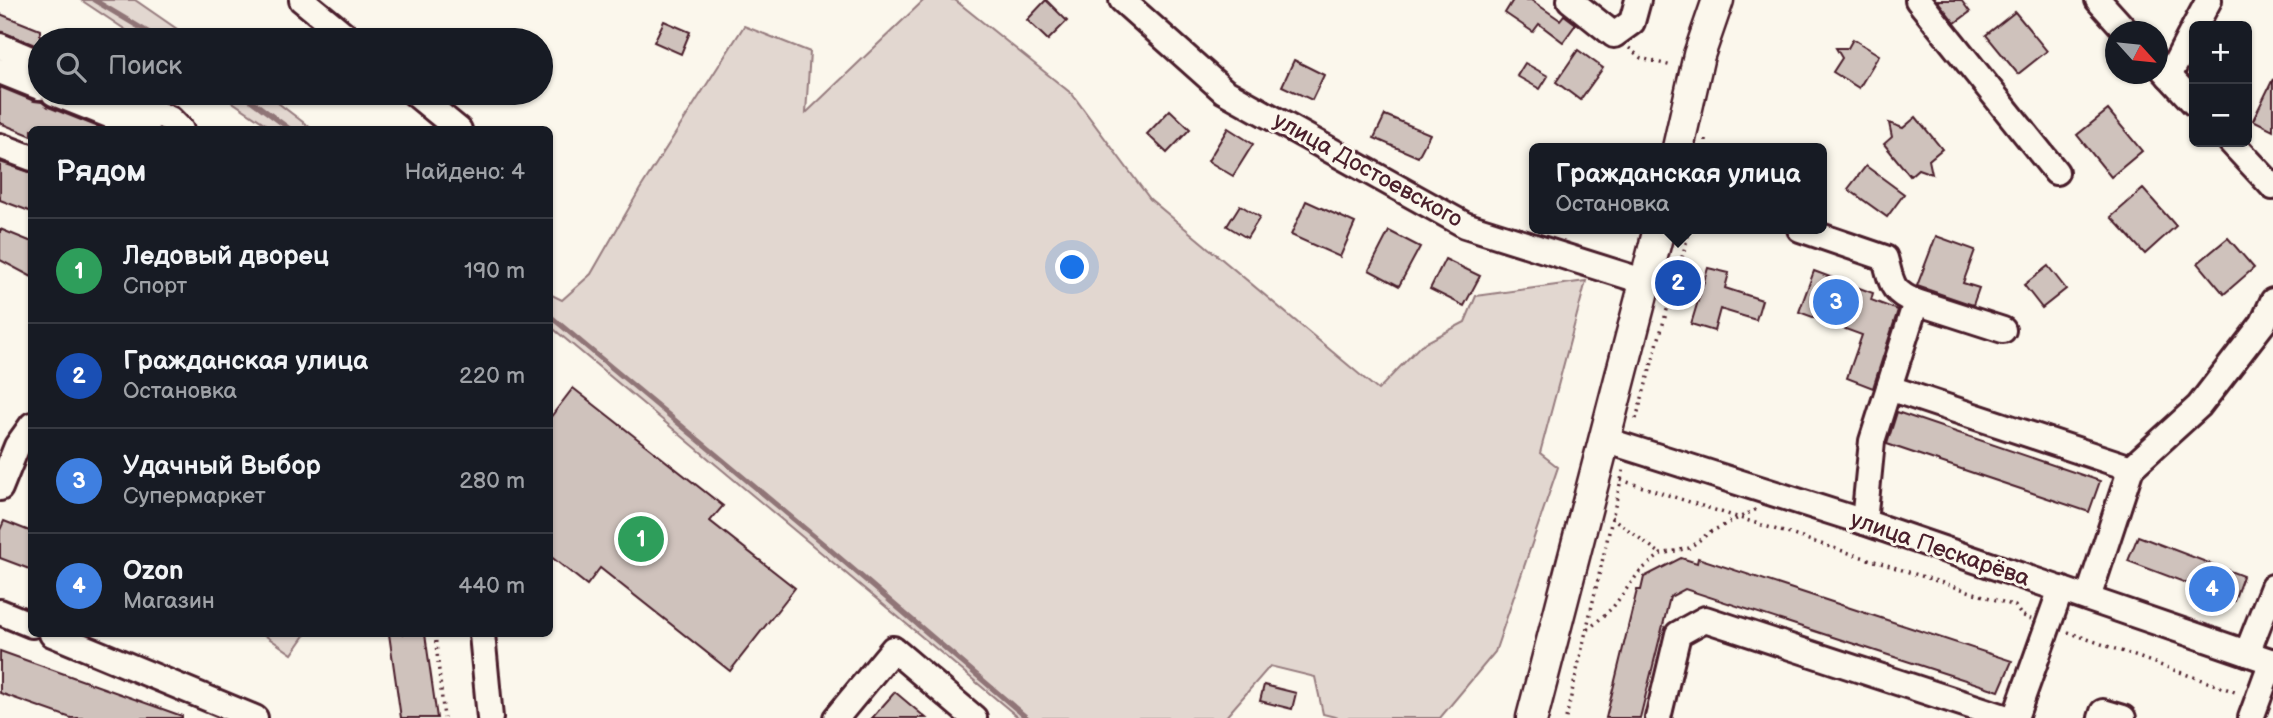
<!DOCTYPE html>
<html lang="ru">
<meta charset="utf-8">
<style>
body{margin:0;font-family:"Balsamiq Sans",sans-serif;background:#20242c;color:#f1f3f6}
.controls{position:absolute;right:21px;top:21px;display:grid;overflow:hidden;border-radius:10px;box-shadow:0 2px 5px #0004}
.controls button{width:63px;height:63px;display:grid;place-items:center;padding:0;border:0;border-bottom:2px solid #363941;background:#171b24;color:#f1f3f6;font:35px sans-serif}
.compass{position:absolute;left:2105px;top:21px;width:63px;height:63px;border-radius:50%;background:#171b24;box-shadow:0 2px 5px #0004;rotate:117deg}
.you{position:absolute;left:1073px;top:268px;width:24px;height:24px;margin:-18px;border:5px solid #fff;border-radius:50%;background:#1a73e8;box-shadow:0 0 0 10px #1a73e833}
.badge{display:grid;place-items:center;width:46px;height:46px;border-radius:50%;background:#c8321e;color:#fff;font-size:23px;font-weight:700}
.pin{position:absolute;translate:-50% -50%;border:4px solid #fff;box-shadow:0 2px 7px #0006}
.popup{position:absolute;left:1529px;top:143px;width:298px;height:91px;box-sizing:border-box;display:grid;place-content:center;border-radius:10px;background:#171b24;filter:drop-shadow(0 2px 5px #0005);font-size:23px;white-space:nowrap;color:#9ea1a6}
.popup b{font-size:26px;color:#f1f3f6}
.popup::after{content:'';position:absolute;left:50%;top:100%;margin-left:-14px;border:14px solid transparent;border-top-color:#171b24}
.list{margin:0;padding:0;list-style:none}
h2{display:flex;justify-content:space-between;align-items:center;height:91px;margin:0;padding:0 28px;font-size:30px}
h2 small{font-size:23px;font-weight:400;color:#9ea1a6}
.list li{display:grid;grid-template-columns:46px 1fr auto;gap:21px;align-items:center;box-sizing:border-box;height:105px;padding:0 28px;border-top:2px solid #363941}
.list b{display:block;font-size:26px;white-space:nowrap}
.list p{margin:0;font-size:23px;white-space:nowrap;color:#9ea1a6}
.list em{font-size:23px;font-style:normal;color:#9ea1a6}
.icon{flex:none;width:38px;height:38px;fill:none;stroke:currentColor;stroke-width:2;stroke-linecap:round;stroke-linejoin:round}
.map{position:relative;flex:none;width:2273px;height:718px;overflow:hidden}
.search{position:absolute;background:#171b24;box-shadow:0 2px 5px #0004;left:28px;top:28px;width:525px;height:77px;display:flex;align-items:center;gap:18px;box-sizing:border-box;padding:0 24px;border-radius:38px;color:#9ea1a6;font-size:26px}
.panel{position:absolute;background:#171b24;box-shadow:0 2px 5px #0004;left:28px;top:126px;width:525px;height:511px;border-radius:10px}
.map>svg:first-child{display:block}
.green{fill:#e2d7d0;stroke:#967b7e;stroke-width:2}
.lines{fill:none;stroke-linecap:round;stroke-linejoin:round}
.stream{stroke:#907477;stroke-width:5}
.building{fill:#cfc2bc;stroke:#4a1f2b;stroke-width:2}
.minor-casing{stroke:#4a1f2b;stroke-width:30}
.major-casing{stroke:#4a1f2b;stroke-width:35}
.path{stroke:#4a1f2b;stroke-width:3.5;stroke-dasharray:2 5;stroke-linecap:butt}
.minor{stroke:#fbf7ec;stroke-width:24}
.major{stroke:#fbf7ec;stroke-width:30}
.labels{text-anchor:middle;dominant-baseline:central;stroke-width:6;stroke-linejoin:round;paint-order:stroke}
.street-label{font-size:23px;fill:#4a1f2b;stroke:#fbf7ec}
</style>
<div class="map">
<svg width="2273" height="718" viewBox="0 0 2273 718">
<rect width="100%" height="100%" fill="#fbf7ec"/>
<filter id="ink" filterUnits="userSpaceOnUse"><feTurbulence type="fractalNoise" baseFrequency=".0143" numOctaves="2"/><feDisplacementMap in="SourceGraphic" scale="14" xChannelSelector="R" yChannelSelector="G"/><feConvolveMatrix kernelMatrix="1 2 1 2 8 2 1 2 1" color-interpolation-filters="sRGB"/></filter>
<g filter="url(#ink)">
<!-- green -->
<g class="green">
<polygon points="81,0 135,0 193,40 141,40"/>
<polygon points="924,0 955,0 1072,94 1150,199 1378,390 1421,345 1465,322 1476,296 1586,281 1540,453 1558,467 1495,652 1440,718 1339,718 1323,714 1315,677 1270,666 1225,718 1019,718 550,326 550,294 562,300 591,274 640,189 744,26 810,52 806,113"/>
<polygon points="219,93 265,93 312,129 273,129"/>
<polygon points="263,634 306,634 292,654"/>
</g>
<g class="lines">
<!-- stream -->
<g class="stream">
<polyline points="94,0 161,40"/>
<polyline points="241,93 291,130"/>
<polyline points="550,316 827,547 1027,718"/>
</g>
</g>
<!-- building -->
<g class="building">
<polygon points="1046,0 1067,21 1048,40 1027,20"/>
<polygon points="1513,0 1531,0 1560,20 1564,15 1576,24 1563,42 1539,24 1533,32 1505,13"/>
<polygon points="1937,0 1961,0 1970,12 1955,23"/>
<polygon points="2015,12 2047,51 2018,74 1986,35"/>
<polygon points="0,14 40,30 40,47 0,31"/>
<polygon points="664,21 690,32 681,54 654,42"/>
<polygon points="1853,39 1879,55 1859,88 1833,72 1842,58 1836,48 1848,48"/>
<polygon points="1578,50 1603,68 1580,100 1556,82"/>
<polygon points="1294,60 1324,75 1312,100 1282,86"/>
<polygon points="1525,63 1548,76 1540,89 1517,76"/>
<polygon points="2273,79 2273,130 2253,120"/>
<polygon points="0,87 34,101 42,102 48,107 106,130 32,130 32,136 0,123"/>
<polygon points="1170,110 1190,129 1167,153 1147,134"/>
<polygon points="2108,110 2142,151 2111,177 2077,135"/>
<polygon points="1385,115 1430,134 1418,157 1374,138"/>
<polygon points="1916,117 1942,149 1929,160 1932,174 1918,169 1910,176 1884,144 1892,137 1889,123 1903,128"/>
<polygon points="1228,128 1253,144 1233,176 1208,161"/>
<polygon points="0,162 32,173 32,212 0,200"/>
<polygon points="1866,166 1904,194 1887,217 1848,189"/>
<polygon points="2143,189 2176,226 2145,254 2111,217"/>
<polygon points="1306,201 1355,223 1340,257 1291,235"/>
<polygon points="1240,205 1260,217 1247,238 1227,226"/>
<polygon points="0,229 32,242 32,277 0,260"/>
<polygon points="1389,231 1420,247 1399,286 1369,270"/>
<polygon points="1936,236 1975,250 1963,283 1979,288 1973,305 1917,286"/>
<polygon points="2228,238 2254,268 2224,294 2198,263"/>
<polygon points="1445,259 1480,276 1464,306 1430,289"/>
<polygon points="2048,266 2066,289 2042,308 2024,285"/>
<polygon points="1708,268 1729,273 1725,288 1762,300 1756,320 1720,309 1714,331 1691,324"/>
<polygon points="1814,271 1873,293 1871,300 1898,310 1873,388 1847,378 1862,335 1799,312"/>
<polygon points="573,388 723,506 710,521 795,588 730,671 600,568 587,585 550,556 550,418"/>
<polygon points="1897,412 2100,481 2089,512 1887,444"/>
<polygon points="4,521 32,532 32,570 0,558 0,530"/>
<polygon points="2138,536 2243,576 2234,601 2128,561"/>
<polygon points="1681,558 1697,563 1698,558 2012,661 1999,691 1685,589 1670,597 1640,718 1606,718 1637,590 1641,590 1644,577"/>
<polygon points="389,634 425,634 437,718 401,718"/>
<polygon points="0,651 182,716 182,718 71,718 0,693"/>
<polygon points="1264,685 1296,693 1292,709 1260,701"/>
<polygon points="895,692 926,718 872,718"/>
</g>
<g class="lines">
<defs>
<g id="minor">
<polyline points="302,0 351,40"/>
<polyline points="1122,0 1224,91 1465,225 1646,282"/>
<polyline points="1570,0 1614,35 1632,22 1638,0"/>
<polyline points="1918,0 2056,172"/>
<polyline points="2098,0 2127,32"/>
<polyline points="2195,26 2209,0"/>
<polyline points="0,46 40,63"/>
<polyline points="2159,65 2194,103"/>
<polyline points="0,71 40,87"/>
<polyline points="2169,76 2194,28"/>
<polyline points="54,93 147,130"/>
<polyline points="109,93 170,119 181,130"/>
<polyline points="414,93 459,130"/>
<polyline points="2231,142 2273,187"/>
<polyline points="0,146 32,158"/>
<path d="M1800,229L1885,258C1892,283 1890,291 1916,302"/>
<polyline points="1889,388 2131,468 2088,598"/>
<polyline points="1605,440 1864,522 2273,662"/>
<polyline points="2131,468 2199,406 2263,323 2273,301"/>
<polyline points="0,488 17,446 32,425"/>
<polyline points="1864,522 1872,441 1916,302 2003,330"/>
<polyline points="0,612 32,625"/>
<polyline points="52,634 255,718"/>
<polyline points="482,634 490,718"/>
<polyline points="2247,653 2273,587"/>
<polyline points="836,718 893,649 974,718"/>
<polyline points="1658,718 1678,634 1705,619 2007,718"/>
<polyline points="2015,718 2061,589"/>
<polyline points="2101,718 2103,712 2123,718"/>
<polyline points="2251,718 2272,661"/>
</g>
<g id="major">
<polyline points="1678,148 1699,55 1718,0"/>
<polyline points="1532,718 1659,229"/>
</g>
</defs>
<!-- minor casing -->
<use href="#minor" class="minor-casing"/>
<!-- major casing -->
<use href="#major" class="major-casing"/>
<!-- path -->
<g class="path">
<polyline points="1629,48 1641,58 1672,66"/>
<polyline points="1706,148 1706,138"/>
<polyline points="1636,419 1690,229"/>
<polyline points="1621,480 2015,606 2021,615 2031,619"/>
<polyline points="1611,517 1661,554"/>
<polyline points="1588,630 1613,607 1640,571 1661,554 1689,548 1710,532 1757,509"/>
<polyline points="2068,632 2238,693"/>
<polyline points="435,634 444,718"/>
<polyline points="1566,718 1624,467"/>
</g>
<!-- minor -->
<use href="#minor" class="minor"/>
<!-- major -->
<use href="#major" class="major"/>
</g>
</g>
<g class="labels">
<!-- street labels -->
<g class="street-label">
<text transform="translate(1368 170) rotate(29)">улица Достоевского</text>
<text transform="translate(1940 549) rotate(19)">улица Пескарёва</text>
</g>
</g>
</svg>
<div class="controls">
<button>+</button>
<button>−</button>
</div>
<svg class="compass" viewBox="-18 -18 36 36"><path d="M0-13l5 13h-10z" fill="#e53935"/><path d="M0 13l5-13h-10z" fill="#9ea1a6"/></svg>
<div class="you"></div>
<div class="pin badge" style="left:641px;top:539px;background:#2e9e5b">1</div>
<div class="pin badge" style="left:1678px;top:283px;background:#1a4fb4">2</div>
<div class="popup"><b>Гражданская улица</b>Остановка</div>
<div class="pin badge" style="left:1836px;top:302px;background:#3f7fe0">3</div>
<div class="pin badge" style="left:2212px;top:589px;background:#3f7fe0">4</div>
<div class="search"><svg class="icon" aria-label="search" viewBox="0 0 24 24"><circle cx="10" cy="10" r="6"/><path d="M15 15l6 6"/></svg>Поиск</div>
<section class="panel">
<h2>Рядом<small>Найдено: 4</small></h2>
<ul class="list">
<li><span class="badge" style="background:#2e9e5b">1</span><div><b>Ледовый дворец</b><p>Спорт</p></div><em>190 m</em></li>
<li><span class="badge" style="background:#1a4fb4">2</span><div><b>Гражданская улица</b><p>Остановка</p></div><em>220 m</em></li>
<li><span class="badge" style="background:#3f7fe0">3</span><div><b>Удачный Выбор</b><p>Супермаркет</p></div><em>280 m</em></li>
<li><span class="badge" style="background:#3f7fe0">4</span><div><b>Ozon</b><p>Магазин</p></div><em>440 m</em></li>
</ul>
</section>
</div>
